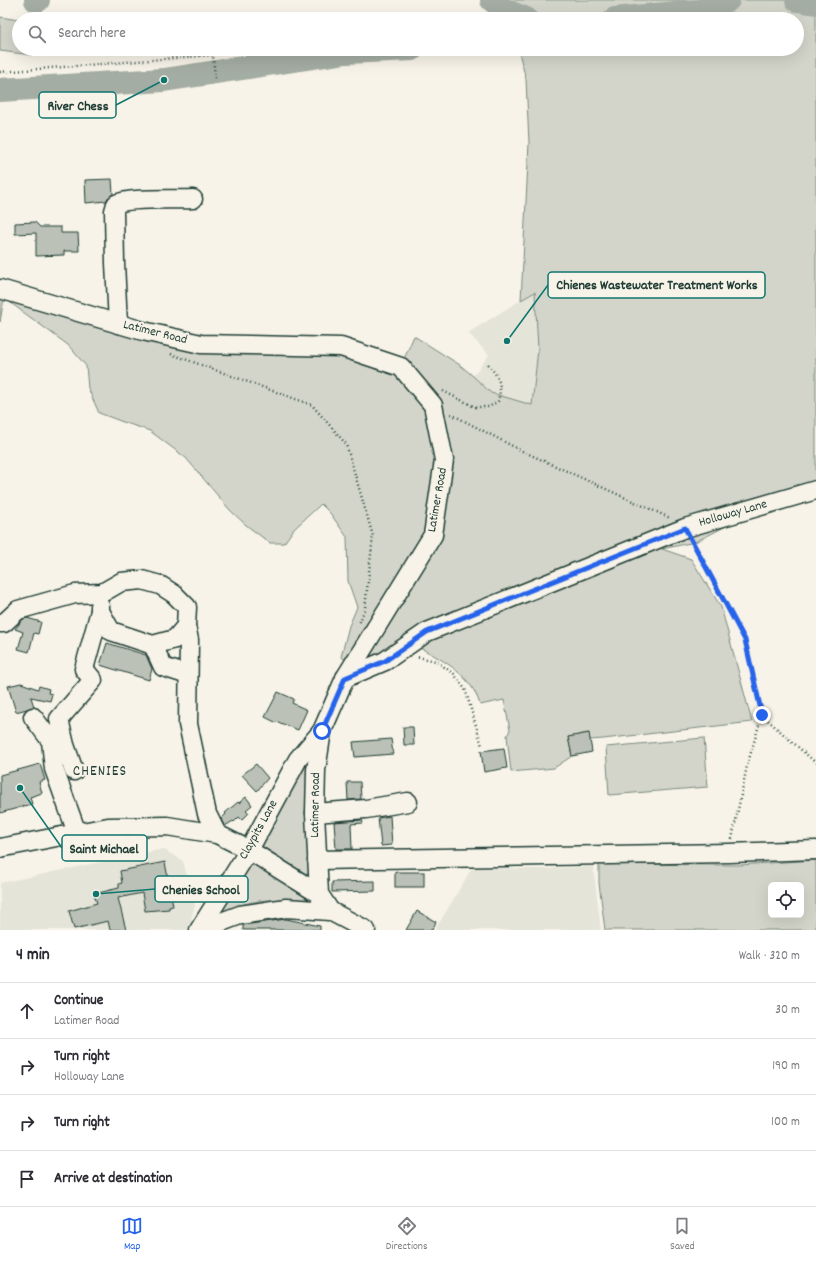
<!DOCTYPE html>
<meta charset="utf-8">
<style>
body{margin:0;font-family:Dekko,sans-serif;background:#f2f2f3;color:#2b2b33}
.controls{position:absolute;right:12px;bottom:12px;display:grid;overflow:hidden;border-radius:6px;box-shadow:0 4px 16px #0002}
.controls button{width:36px;height:36px;display:grid;place-items:center;padding:0;border:0;border-bottom:1px solid #e1e1e2;background:#fff;color:#2b2b33;font:20px sans-serif}
.stop{position:absolute;width:12px;height:12px;margin:-9px;border:3px solid #2563eb;border-radius:50%;background:#fff}
.stop.end{background:#2563eb;border-color:#fff;box-shadow:0 1px 4px #0008}
.list{margin:0;padding:0;list-style:none}
h2{display:flex;justify-content:space-between;align-items:center;height:52px;margin:0;padding:0 16px;font-size:17px}
h2 small{font-size:13px;font-weight:400;color:#7c7c81}
.list li{display:grid;grid-template-columns:26px 1fr auto;gap:12px;align-items:center;box-sizing:border-box;height:56px;padding:0 16px;border-top:1px solid #e1e1e2}
.list b{display:block;font-size:15px;white-space:nowrap}
.list p{margin:0;font-size:13px;white-space:nowrap;color:#7c7c81}
.list em{font-size:13px;font-style:normal;color:#7c7c81}
.icon{flex:none;width:22px;height:22px;fill:none;stroke:currentColor;stroke-width:2;stroke-linecap:round;stroke-linejoin:round}
.map{position:relative;flex:none;width:816px;height:930px;overflow:hidden}
.search{position:absolute;background:#fff;box-shadow:0 4px 16px #0002;left:12px;right:12px;top:12px;height:44px;display:flex;align-items:center;gap:10px;box-sizing:border-box;padding:0 14px;border-radius:22px;color:#7c7c81;font-size:15px}
.sheet{height:276px;background:#fff}
nav{display:flex;justify-content:space-around;align-items:center;box-sizing:border-box;height:56px;border-top:1px solid #e1e1e2;background:#fff;font-size:11px;color:#7c7c81}
nav a{display:grid;justify-items:center;gap:2px}
nav .on{color:#2563eb}
.map>svg:first-child{display:block}
.built{fill:#e5e4d9}
.green{fill:#d3d5ca;stroke:#79897f;fill-rule:evenodd}
.lines{fill:none;stroke-linecap:round;stroke-linejoin:round}
.river{stroke:#a4ada3;stroke-width:24}
.building{fill:#bbc1b6;stroke:#1f3d34}
.minor-casing{stroke:#1f3d34;stroke-width:21}
.path{stroke:#1f3d34;stroke-width:2.5;stroke-dasharray:1 3;stroke-linecap:butt}
.minor{stroke:#f7f3e8;stroke-width:18}
.route{stroke:#2563eb;stroke-width:5}
.labels{text-anchor:middle;dominant-baseline:central;stroke-width:4;stroke-linejoin:round;paint-order:stroke}
.street-label{font-size:13px;fill:#1f3d34;stroke:#f7f3e8}
.quarter-label{font-size:15px;letter-spacing:1px;fill:#1f3d34;stroke:#f7f3e8}
.leader{fill:none;stroke:#0f766e;stroke-width:1.5}
.callout-dot{fill:#0f766e;stroke:#f7f3e8;stroke-width:1.5}
.callout{fill:#f7f3e8;stroke:#0f766e;stroke-width:1.5}
.callout-label{font-size:14px;text-anchor:middle;font-weight:bold;fill:#1f3d34}
</style>
<div class="map">
<svg width="816" height="930" viewBox="0 0 816 930">
<rect width="100%" height="100%" fill="#f7f3e8"/>
<filter id="ink" filterUnits="userSpaceOnUse"><feTurbulence type="fractalNoise" baseFrequency=".025" numOctaves="2"/><feDisplacementMap in="SourceGraphic" scale="8" xChannelSelector="R" yChannelSelector="G"/><feConvolveMatrix kernelMatrix="1 2 1 2 8 2 1 2 1" color-interpolation-filters="sRGB"/></filter>
<g filter="url(#ink)">
<!-- built -->
<g class="built">
<polygon points="535,291 538,349 532,406 491,393 473,376 489,355 468,333"/>
<polygon points="163,849 183,861 195,905 188,930 0,930 0,883"/>
<polygon points="593,866 601,930 435,930 472,868 546,869"/>
</g>
<!-- green -->
<g class="green">
<path d="M492,0H816V489L756,511L695,542L662,549L691,559L721,607L752,722L603,739L590,740L588,733L568,737L572,756L554,768L511,772L507,736L510,730L504,700L480,705C473,677 444,660 420,648L381,670L358,662L436,536L448,460L404,359L414,336L460,365L473,376L491,393L532,405L538,349L535,292L521,300L529,143L526,79L518,49H797V19H509L506,11Z"/>
<polygon points="0,17 19,20 19,49 33,49 32,55 0,51"/>
<polygon points="0,297 165,341 340,350 400,370 431,407 442,461 431,534 352,663 341,657 349,626 357,607 348,581 347,537 330,513 321,504 294,529 284,543 270,543 246,525 229,509 186,458 150,431 123,422 99,413 88,388 86,366 68,345 4,298 0,322"/>
<polygon points="704,738 708,787 609,795 606,747"/>
<polygon points="310,755 312,873 309,880 262,853 260,843"/>
<path d="M816,860V930H605L599,883V864L739,865ZM771,885H801V915H771Z"/>
<path d="M255,861L312,900C279,898 253,898 223,912L220,910L249,863Z"/>
</g>
<g class="lines">
<!-- river -->
<g class="river">
<polyline points="36,0 38,0"/>
<polyline points="492,0 506,11 526,19"/>
<polyline points="797,0 816,3"/>
<polyline points="682,17 728,0"/>
<polyline points="615,19 697,11"/>
<polyline points="0,90 164,80 346,52 412,49"/>
</g>
</g>
<!-- building -->
<g class="building">
<polygon points="112,179 113,194 109,197 106,201 86,203 85,180"/>
<polygon points="35,222 40,227 61,227 61,233 78,233 79,251 64,251 64,255 36,256 36,233 15,234 15,223"/>
<polygon points="27,618 41,622 38,634 34,633 29,652 18,649 23,632 15,629 23,619"/>
<polygon points="107,643 146,655 152,669 149,680 100,665"/>
<polygon points="21,683 38,689 39,686 49,689 48,693 52,694 50,701 31,697 34,707 16,712 8,686"/>
<polygon points="278,692 294,699 292,703 307,710 298,730 278,722 277,723 265,717"/>
<polygon points="403,727 413,727 414,745 404,745"/>
<polygon points="589,733 592,752 572,756 568,737"/>
<polygon points="391,739 393,754 355,757 353,742"/>
<polygon points="504,748 507,768 484,772 481,751"/>
<polygon points="40,764 45,780 39,782 42,793 30,797 32,804 0,813 0,775"/>
<polygon points="256,764 268,778 257,791 242,775"/>
<polygon points="347,782 360,782 361,799 348,800"/>
<polygon points="246,797 252,805 246,810 249,813 242,820 239,817 234,822 233,821 225,826 221,819 226,814 225,813 238,802 239,803"/>
<polygon points="390,816 392,845 381,846 378,818"/>
<polygon points="362,820 363,823 351,824 352,849 336,849 334,822"/>
<polygon points="165,862 173,906 169,907 169,909 145,911 142,893 118,898 126,930 110,930 108,921 74,929 69,911 97,903 94,894 119,888 119,884 122,883 120,871"/>
<rect x="395" y="872" width="29" height="15"/>
<polygon points="375,881 375,891 332,892 332,882"/>
<polygon points="417,911 436,922 432,930 406,930"/>
<polygon points="286,919 320,926 320,930 243,930 243,925"/>
</g>
<g class="lines">
<defs>
<g id="minor">
<polyline points="0,289 143,331 201,344 341,347 401,367 433,405 444,460 433,535 345,678 322,731 316,770 315,813 319,894 330,911 366,930"/>
<path d="M118,324L115,263L114,211L116,204C128,197 176,200 193,199"/>
<polyline points="100,606 100,611 111,631 153,645 175,639 186,626"/>
<polyline points="0,623 4,623 18,610 75,594 102,593 121,582 142,580 160,585 174,594 187,607 186,626 189,640 188,724 207,814 217,834"/>
<polyline points="153,645 163,667 188,675"/>
<polyline points="345,678 385,661 427,632 685,528 816,490"/>
<polyline points="33,717 51,741 54,769 77,833"/>
<polyline points="74,771 65,745 59,719 93,680 84,669 100,611"/>
<polyline points="315,813 366,809 408,802"/>
<polyline points="0,848 108,827 167,826 217,834 249,850 319,894"/>
<polyline points="317,860 729,853 816,850"/>
<polyline points="199,930 249,850 298,759 322,731"/>
<polyline points="200,930 240,915 286,908 330,911"/>
</g>
</defs>
<!-- minor casing -->
<use href="#minor" class="minor-casing"/>
<!-- path -->
<g class="path">
<polyline points="0,72 213,55 215,79"/>
<polyline points="171,354 312,405 346,444 373,536 365,608 359,624"/>
<path d="M443,391L475,407H489L498,401C503,383 498,377 488,364"/>
<polyline points="451,414 520,450 670,518"/>
<polyline points="692,541 745,640 762,715 747,766 732,839"/>
<polyline points="418,657 436,661 454,674 465,689 482,746"/>
<polyline points="762,715 816,763"/>
</g>
<!-- minor -->
<use href="#minor" class="minor"/>
</g>
</g>
<g class="lines" filter="url(#ink)">
<!-- route -->
<polyline class="route" points="322,731 345,678 385,661 427,632 685,528 745,640 762,715"/>
</g>
<g class="labels">
<!-- street labels -->
<g class="street-label">
<text transform="translate(155 333) rotate(14)">Latimer Road</text>
<text transform="translate(438 500) rotate(-80)">Latimer Road</text>
<text transform="translate(733 514) rotate(-16)">Holloway Lane</text>
<text transform="translate(316 805) rotate(-89)">Latimer Road</text>
<text transform="translate(259 830) rotate(-61)">Claypits Lane</text>
</g>
<!-- quarter labels -->
<g class="quarter-label">
<text x="100" y="772">CHENIES</text>
</g>
</g>
<!-- callouts -->
<path class="leader" d="M164 80L116 105M507 341L548 285M20 788L62 848M96 894L155 889"/>
<g class="callout-dot">
<circle cx="164" cy="80" r="4"/>
<circle cx="507" cy="341" r="4"/>
<circle cx="20" cy="788" r="4"/>
<circle cx="96" cy="894" r="4"/>
</g>
<g class="callout">
<rect x="39" y="92" width="77" height="26" rx="4"/>
<rect x="548" y="272" width="217" height="26" rx="4"/>
<rect x="62" y="835" width="85" height="26" rx="4"/>
<rect x="155" y="876" width="93" height="26" rx="4"/>
</g>
<g class="callout-label">
<text x="78" y="110">River Chess</text>
<text x="657" y="289">Chienes Wastewater Treatment Works</text>
<text x="104" y="853">Saint Michael</text>
<text x="201" y="894">Chenies School</text>
</g>
</svg>
<div class="controls">
<button><svg class="icon" aria-label="locate" viewBox="0 0 24 24"><circle cx="12" cy="12" r="6"/><path d="M12 2v4M12 18v4M2 12h4M18 12h4"/></svg></button>
</div>
<div class="stop" style="left:322px;top:731px"></div>
<div class="stop end" style="left:762px;top:715px"></div>
<div class="search"><svg class="icon" aria-label="search" viewBox="0 0 24 24"><circle cx="10" cy="10" r="6"/><path d="M15 15l6 6"/></svg>Search here</div>
</div>
<section class="sheet">
<h2>4 min<small>Walk · 320 m</small></h2>
<ul class="list">
<li><svg class="icon" aria-label="ahead" viewBox="0 0 24 24"><path d="M12 20V5M6 11l6-6 6 6"/></svg><div><b>Continue</b><p>Latimer Road</p></div><em>30 m</em></li>
<li><svg class="icon" aria-label="right" viewBox="0 0 24 24"><path d="M7 20v-9h11M14 6l5 5-5 5"/></svg><div><b>Turn right</b><p>Holloway Lane</p></div><em>190 m</em></li>
<li><svg class="icon" aria-label="right" viewBox="0 0 24 24"><path d="M7 20v-9h11M14 6l5 5-5 5"/></svg><div><b>Turn right</b></div><em>100 m</em></li>
<li><svg class="icon" aria-label="arrive" viewBox="0 0 24 24"><path d="M6 21V4h12l-3 4 3 4H6"/></svg><div><b>Arrive at destination</b></div></li>
</ul>
</section>
<nav>
<a class="on"><svg class="icon" aria-label="map" viewBox="0 0 24 24"><path d="M3 6l6-2 6 2 6-2v14l-6 2-6-2-6 2zM9 4v14M15 6v14"/></svg>Map</a>
<a><svg class="icon" aria-label="directions" viewBox="0 0 24 24"><path d="M12 3l9 9-9 9-9-9zM9 14v-3h6M13 9l2 2-2 2"/></svg>Directions</a>
<a><svg class="icon" aria-label="saved" viewBox="0 0 24 24"><path d="M7 4h10v16l-5-4-5 4z"/></svg>Saved</a>
</nav>
